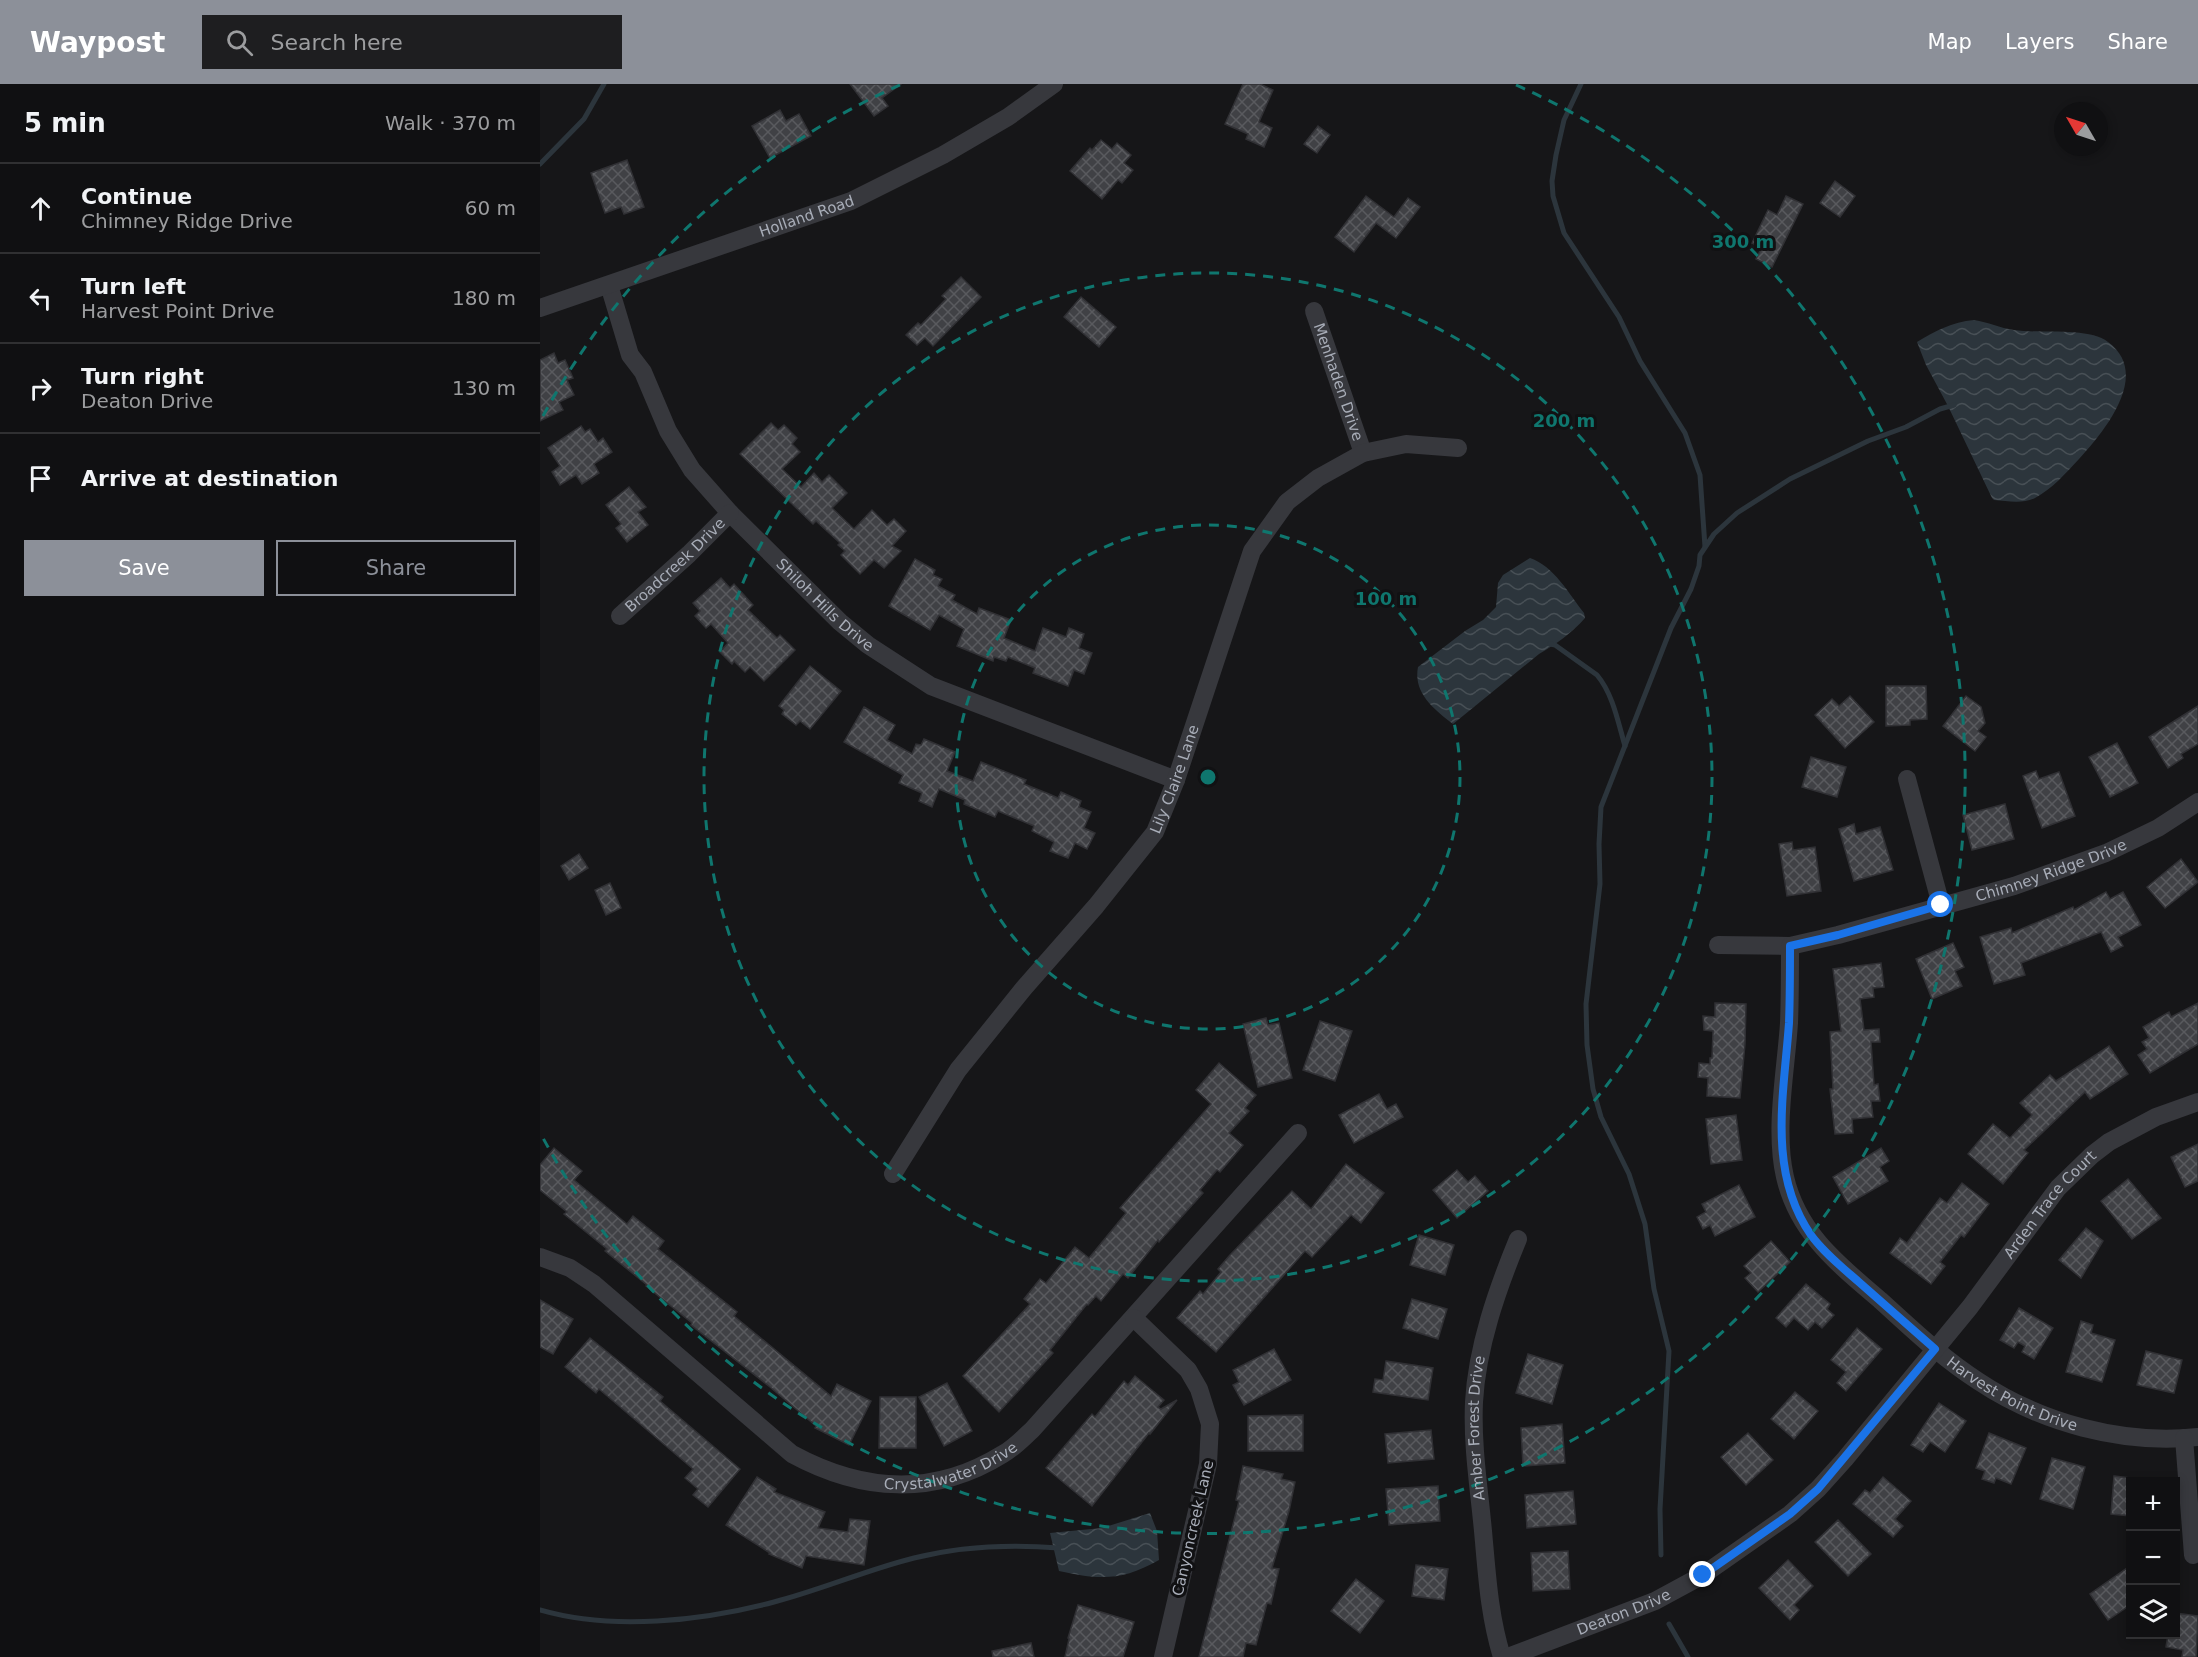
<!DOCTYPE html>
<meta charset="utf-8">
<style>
body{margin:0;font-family:"DejaVu Sans",sans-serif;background:#1e1e20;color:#f1f3f6}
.controls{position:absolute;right:18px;bottom:18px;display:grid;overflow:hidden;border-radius:0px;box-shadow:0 3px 9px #0003}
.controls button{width:54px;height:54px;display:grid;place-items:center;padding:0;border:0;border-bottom:2px solid #303032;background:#101012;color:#f1f3f6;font:30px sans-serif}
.compass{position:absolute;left:1514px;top:18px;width:54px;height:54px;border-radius:50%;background:#101012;box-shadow:0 3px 9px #0003;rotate:309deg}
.stop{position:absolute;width:18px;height:18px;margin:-14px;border:4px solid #1a73e8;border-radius:50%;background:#fff}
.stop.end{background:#1a73e8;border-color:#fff;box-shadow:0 2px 6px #0008}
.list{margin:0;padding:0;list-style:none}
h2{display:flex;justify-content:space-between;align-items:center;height:78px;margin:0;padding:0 24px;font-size:26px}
h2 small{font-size:20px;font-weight:400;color:#9c9d9f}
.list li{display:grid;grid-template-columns:39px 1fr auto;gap:18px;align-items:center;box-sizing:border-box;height:90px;padding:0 24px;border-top:2px solid #303032}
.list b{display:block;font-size:22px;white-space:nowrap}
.list p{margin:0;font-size:20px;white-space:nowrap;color:#9c9d9f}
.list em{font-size:20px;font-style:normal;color:#9c9d9f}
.actions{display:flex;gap:12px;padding:18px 24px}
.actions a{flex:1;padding:14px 0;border:2px solid #8c9099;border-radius:0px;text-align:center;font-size:21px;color:#8c9099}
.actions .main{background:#8c9099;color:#fff}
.icon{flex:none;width:33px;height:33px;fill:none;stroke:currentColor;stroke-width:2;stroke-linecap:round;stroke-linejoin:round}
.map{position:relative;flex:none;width:1658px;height:1573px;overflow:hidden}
header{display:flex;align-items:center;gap:36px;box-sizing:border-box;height:84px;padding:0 30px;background:#8c9099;color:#fff}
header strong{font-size:28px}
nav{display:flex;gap:33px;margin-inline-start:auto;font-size:21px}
.search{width:420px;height:54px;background:#1e1e20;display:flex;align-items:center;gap:15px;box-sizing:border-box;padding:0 21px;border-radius:0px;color:#9c9d9f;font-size:22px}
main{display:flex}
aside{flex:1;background:#101012}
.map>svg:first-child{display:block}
.water{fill:url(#water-waves)}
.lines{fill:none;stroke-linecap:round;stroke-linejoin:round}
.stream{stroke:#2c353c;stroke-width:5}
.building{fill:url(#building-cross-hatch);stroke:#303034;stroke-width:1.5}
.minor{stroke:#37383d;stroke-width:18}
.route{stroke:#1a73e8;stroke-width:8}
.ring{fill:none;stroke:#0f766e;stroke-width:3;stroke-dasharray:10 8}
.labels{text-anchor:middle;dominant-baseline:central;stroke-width:6;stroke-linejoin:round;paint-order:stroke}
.street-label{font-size:15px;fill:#a8adb8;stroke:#111113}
.centre{fill:#0f766e;stroke:#111113;stroke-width:3}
.ring-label{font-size:18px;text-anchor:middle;font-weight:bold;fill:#0f766e;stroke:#111113;stroke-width:6;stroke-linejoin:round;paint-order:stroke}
</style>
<header>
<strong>Waypost</strong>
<div class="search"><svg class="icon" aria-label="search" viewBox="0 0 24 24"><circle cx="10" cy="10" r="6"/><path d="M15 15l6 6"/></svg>Search here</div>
<nav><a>Map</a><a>Layers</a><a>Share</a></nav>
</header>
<main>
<aside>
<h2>5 min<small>Walk · 370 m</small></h2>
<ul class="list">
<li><svg class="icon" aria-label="ahead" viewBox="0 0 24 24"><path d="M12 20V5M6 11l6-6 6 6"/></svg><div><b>Continue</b><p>Chimney Ridge Drive</p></div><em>60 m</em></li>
<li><svg class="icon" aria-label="left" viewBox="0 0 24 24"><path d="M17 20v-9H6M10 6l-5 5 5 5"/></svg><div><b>Turn left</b><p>Harvest Point Drive</p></div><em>180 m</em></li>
<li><svg class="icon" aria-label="right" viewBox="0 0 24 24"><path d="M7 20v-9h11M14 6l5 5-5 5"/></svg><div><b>Turn right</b><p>Deaton Drive</p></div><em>130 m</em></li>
<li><svg class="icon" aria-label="arrive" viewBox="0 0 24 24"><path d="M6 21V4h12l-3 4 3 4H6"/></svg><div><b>Arrive at destination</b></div></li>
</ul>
<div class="actions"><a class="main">Save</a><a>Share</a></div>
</aside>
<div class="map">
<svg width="1658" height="1573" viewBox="0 0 1658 1573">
<defs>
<pattern id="water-waves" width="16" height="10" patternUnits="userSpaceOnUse" patternTransform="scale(1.5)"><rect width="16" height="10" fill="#2c353c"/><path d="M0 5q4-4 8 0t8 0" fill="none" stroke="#485056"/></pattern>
<pattern id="building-cross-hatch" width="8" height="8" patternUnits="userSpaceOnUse" patternTransform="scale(1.5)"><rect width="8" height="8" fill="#404145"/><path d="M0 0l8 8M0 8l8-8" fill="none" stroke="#595a5e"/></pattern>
</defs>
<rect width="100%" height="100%" fill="#161618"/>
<!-- water -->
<g class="water">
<path d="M1434,236C1448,238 1460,244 1474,246C1498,250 1549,243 1568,258C1612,290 1564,348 1539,375C1526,389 1512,405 1495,414C1482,420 1468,417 1454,416L1452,414L1408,322L1386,281L1377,258C1395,247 1412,238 1434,236Z"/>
<path d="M990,474C1014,482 1029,510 1044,529L1045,534C1032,549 1016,560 999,570L913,640C894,625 873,609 878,583L925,547L943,536L956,523L958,499L963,491Z"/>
<path d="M610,1429L617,1447L619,1476C582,1497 560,1496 519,1487L510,1449L562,1444Z"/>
</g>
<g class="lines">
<!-- stream -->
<g class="stream">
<polyline points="1041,0 1024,36 1016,71 1012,97 1013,112 1024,149 1079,233 1100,277 1145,349 1160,391 1165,463"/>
<polyline points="0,80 44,35 64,0"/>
<path d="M1010,560L1015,561L1057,591C1073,610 1078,638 1085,662"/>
<polyline points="1121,1471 1120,1425 1129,1267 1114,1205 1105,1140 1089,1090 1061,1033 1053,1005 1047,961 1046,920 1060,800 1059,760 1061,723 1131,544 1151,505 1159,482 1160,471 1174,450 1197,429 1250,395 1328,357 1366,343 1400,325 1414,321"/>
<path d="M0,1526C72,1547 162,1537 234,1518C281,1506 326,1486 374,1474C421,1462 470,1460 519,1464"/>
<polyline points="1129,1540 1148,1573"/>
</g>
</g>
<!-- building -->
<g class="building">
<polygon points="310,0 361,0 342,14 348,22 334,32"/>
<polygon points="703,0 720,0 733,6 719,38 732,44 724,63 706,55 708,50 685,40"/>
<polygon points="240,26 246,37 259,30 271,52 230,74 212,42"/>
<polygon points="778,42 790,51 777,69 764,60"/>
<polygon points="561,56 572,65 577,59 591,71 584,79 593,86 582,99 578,96 562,115 530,87 550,64 552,66"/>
<polygon points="87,76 104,123 84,130 81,123 65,129 51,89"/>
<polygon points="1295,97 1315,112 1300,133 1280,119"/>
<polygon points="826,112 854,133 868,114 880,123 856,154 836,139 814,168 795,153"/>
<polygon points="1246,112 1263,120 1232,183 1216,175 1222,163 1212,159 1228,126 1237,131"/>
<polygon points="421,193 441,213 393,262 385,254 377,261 366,251 378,239 381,241 406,215 402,212"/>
<polygon points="541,213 576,243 559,263 524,233"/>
<polygon points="14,269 18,279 25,276 33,294 27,296 34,311 19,318 23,326 0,337 0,276"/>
<polygon points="231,339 238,346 244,341 257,354 252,360 260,368 242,385 261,403 274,389 282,398 289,391 307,409 292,424 314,445 332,426 347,441 354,435 366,447 352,462 361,467 344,484 334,476 320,490 301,471 305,467 298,461 300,459 276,437 273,440 200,370"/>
<polygon points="41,342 45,348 50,345 58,358 63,354 72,368 54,380 59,389 42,400 36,391 20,401 12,388 20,382 8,364"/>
<polygon points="89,403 106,423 98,428 108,441 87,458 76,444 81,440 66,421"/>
<polygon points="375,475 395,486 393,491 402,495 398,502 415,511 412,516 437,530 439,524 471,536 464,554 495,567 503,544 526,553 529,544 544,550 539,564 552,569 544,590 534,586 528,602 493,589 495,584 468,573 466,577 454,573 453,577 417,562 424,545 399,531 390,546 349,522"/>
<polygon points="181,494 190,504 194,500 213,521 208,526 237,554 240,551 255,566 224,597 210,583 205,588 194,577 192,580 180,568 188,559 171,540 166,544 155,532 160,527 153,519"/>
<polygon points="270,582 301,607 270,645 260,637 256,641 242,630 244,626 239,622"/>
<polygon points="1346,602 1386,602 1387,635 1370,636 1370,641 1346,642"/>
<polygon points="1310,612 1334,638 1305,664 1275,631 1292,615 1299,622"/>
<polygon points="1426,612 1441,623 1445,639 1438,647 1446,653 1435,667 1403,642"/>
<polygon points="1658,622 1658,660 1641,670 1643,674 1628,684 1609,653"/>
<polygon points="324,623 355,641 347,656 372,670 376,660 381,661 384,655 415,668 407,687 433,697 441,678 486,696 484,700 509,710 518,714 521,708 541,717 539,723 551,728 544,744 555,749 547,765 535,759 528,774 510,767 514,758 492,747 494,742 458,727 455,733 424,720 425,716 399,705 392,723 379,717 382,709 359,699 363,691 304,658"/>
<polygon points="1577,659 1598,699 1570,713 1549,673"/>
<polygon points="1271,673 1306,683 1297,713 1262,703"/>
<polygon points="1496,687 1499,695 1519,688 1535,732 1502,744 1483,692"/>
<polygon points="1465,720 1474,755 1432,766 1423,731"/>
<polygon points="1314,740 1316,750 1340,743 1353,786 1314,797 1299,745"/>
<polygon points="1252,758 1253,766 1275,763 1281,807 1247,812 1239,760"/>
<polygon points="39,770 48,784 29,796 21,782"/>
<polygon points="1641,775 1658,798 1625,824 1607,803"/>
<polygon points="70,799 81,824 66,831 55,806"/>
<polygon points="1566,808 1570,815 1583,808 1601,841 1578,853 1583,862 1571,868 1561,848 1481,879 1485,891 1454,900 1440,853 1471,844 1472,849 1533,823 1534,826"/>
<polygon points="1413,859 1424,883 1415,887 1422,902 1392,915 1376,875"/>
<polygon points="1341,879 1344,903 1333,904 1334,913 1320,915 1324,946 1339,945 1340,958 1331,958 1334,1001 1338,1000 1340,1017 1331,1017 1333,1033 1312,1035 1313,1049 1295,1050 1290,1005 1293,1005 1290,948 1301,947 1293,885"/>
<polygon points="1175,919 1206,920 1205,960 1200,1014 1167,1012 1168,994 1158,993 1159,979 1170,980 1170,974 1172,974 1173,947 1164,946 1163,932 1175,933"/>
<polygon points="1658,919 1658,960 1610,989 1598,971 1607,965 1602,958 1609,954 1603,943 1629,928 1631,933"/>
<polygon points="726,934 728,941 739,939 752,994 718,1003 703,940"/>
<polygon points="780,937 812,947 795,997 763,986"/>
<polygon points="1569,962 1588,990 1550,1015 1545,1008 1484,1066 1488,1069 1463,1100 1428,1070 1453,1040 1470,1054 1492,1031 1480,1019 1510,991 1516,997"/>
<polygon points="679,979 716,1011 705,1024 709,1027 689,1049 703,1061 680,1088 677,1086 660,1106 663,1109 619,1158 618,1156 588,1194 583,1190 561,1217 556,1212 548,1221 547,1220 510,1266 513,1269 459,1328 423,1292 490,1220 484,1215 500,1195 506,1199 535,1163 549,1174 586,1129 580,1124 671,1020 656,1006"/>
<polygon points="839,1010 847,1025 856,1020 863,1033 814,1059 799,1031"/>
<polygon points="1196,1031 1202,1076 1171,1080 1166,1035"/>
<polygon points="1658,1060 1658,1097 1645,1103 1631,1073"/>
<polygon points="14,1064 42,1087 34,1096 87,1140 93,1132 124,1157 118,1165 197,1228 194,1232 291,1312 297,1300 331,1317 309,1361 275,1344 276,1342 230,1303 151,1241 152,1239 106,1202 107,1201 65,1167 67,1165 24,1130 27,1128 0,1106 0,1081"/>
<polygon points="1341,1064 1349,1077 1340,1083 1348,1097 1308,1120 1293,1093"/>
<polygon points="806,1080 844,1109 821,1139 811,1131 772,1173 765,1167 676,1268 637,1234 660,1207 663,1210 681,1188 678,1185 690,1171 752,1107 771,1125"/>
<polygon points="917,1086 928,1098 935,1092 948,1107 917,1134 893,1106"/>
<polygon points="1588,1095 1621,1134 1592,1155 1561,1117"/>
<polygon points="1422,1099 1449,1120 1424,1153 1421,1151 1400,1178 1405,1182 1391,1200 1350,1169 1360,1154 1367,1159 1400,1114 1407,1119"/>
<polygon points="1199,1101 1215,1133 1175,1152 1170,1141 1163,1145 1157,1133 1166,1128 1162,1120"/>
<polygon points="1546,1144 1563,1157 1541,1194 1519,1176"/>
<polygon points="879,1151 914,1161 905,1191 870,1181"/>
<polygon points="1231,1157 1250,1178 1218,1208 1205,1194 1211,1189 1204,1182"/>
<polygon points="1266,1200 1290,1220 1287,1225 1294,1231 1282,1244 1275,1238 1268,1246 1254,1234 1246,1243 1236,1234"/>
<polygon points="872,1215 907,1225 898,1255 863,1244"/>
<polygon points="0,1216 33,1235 13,1270 0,1263"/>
<polygon points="1479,1224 1513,1244 1494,1275 1482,1268 1485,1262 1478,1258 1474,1264 1460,1256"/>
<polygon points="1541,1237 1553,1241 1551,1249 1575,1256 1562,1298 1526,1288"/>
<polygon points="1317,1244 1342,1265 1306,1307 1297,1299 1306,1288 1291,1276"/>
<polygon points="50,1254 123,1313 120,1317 200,1385 168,1423 153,1411 158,1405 145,1394 153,1385 59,1305 56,1309 25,1283"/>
<polygon points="734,1265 751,1296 704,1321 693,1301 699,1298 693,1286"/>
<polygon points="1606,1267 1642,1276 1634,1309 1597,1301"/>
<polygon points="988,1270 1023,1281 1012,1320 976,1309"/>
<polygon points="846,1277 893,1284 888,1316 833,1308 835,1295 843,1296"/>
<polygon points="595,1292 624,1316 618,1323 621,1325 637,1316 610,1350 609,1349 552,1422 506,1384 552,1330 555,1333 584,1297 588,1301"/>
<polygon points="407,1299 432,1347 404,1362 379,1313"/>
<polygon points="1255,1308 1278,1327 1254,1355 1231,1335"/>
<polygon points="340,1313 376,1313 376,1364 339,1364"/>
<polygon points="1399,1319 1426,1337 1405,1368 1390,1358 1383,1368 1371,1361"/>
<polygon points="763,1331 763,1367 708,1367 708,1332"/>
<polygon points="1022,1340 1025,1379 983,1382 981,1344"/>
<polygon points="891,1346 894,1375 848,1379 845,1350"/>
<polygon points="1208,1349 1233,1376 1206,1401 1181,1373"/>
<polygon points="1449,1349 1486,1364 1471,1400 1456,1394 1454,1399 1442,1395 1445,1387 1436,1384"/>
<polygon points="1512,1374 1545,1383 1533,1425 1500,1415"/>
<polygon points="703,1382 743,1390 741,1395 755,1398 749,1427 732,1484 739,1485 731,1520 727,1519 716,1561 706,1559 703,1573 659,1573 699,1417 696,1416"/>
<polygon points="1574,1392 1590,1394 1590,1432 1571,1430"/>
<polygon points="217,1393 236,1405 234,1408 285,1428 278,1444 308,1448 310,1435 330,1437 324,1481 266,1472 262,1484 229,1470 230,1469 186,1441"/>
<polygon points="1343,1393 1371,1417 1355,1435 1363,1442 1353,1453 1313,1420 1325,1406 1330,1409"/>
<polygon points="898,1402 900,1437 849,1441 846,1405"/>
<polygon points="1033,1407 1036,1440 987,1444 985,1411"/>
<polygon points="1298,1436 1331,1470 1308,1492 1275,1458"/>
<polygon points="1028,1467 1030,1505 993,1507 991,1469"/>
<polygon points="1248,1476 1273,1502 1254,1521 1259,1526 1250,1536 1219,1504"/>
<polygon points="876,1481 908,1485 904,1516 872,1512"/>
<polygon points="1590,1482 1590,1521 1568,1536 1550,1510"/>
<polygon points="816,1495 844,1517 820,1549 791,1527"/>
<polygon points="538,1521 594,1538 583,1573 525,1573 529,1555 528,1554"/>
<polygon points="1635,1529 1658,1532 1656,1573 1642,1573 1643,1566 1626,1563 1628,1551 1635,1551"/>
<polygon points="491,1559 494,1573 453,1573 452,1567"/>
</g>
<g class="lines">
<!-- minor -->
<g class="minor">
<path id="s1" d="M69,201L90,271L103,288L128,347L152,386L190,429L300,538L328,561L391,602L636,696"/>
<path id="s2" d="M0,224L311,117L403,71L468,33L514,0"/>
<path id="s3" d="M774,227L823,369"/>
<path id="s4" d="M80,532L149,470L190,429"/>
<polyline points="1367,695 1401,821"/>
<path id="s5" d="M1178,861L1250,862L1298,851L1474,802L1566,769L1618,744L1658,718"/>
<path id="s6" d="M1250,862C1250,887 1250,913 1249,939C1246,986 1234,1046 1245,1093C1258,1149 1298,1180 1340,1216C1371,1244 1402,1274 1438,1297C1501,1339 1582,1361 1658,1353"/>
<path id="s7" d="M353,1090L418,986L484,904L556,822L615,748L636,696L712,467L747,418L778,394L823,369L866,360L918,364"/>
<path id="s8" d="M0,1173L30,1184L54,1200L252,1370C322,1408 394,1413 463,1370C474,1364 483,1354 492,1346L758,1049"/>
<polyline points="594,1234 648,1286 659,1305 670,1340 668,1380 623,1573"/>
<polyline points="1644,1354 1653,1471"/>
<path id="s9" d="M962,1573C949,1531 947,1490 943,1447C939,1404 932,1361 934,1318C937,1263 957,1206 978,1155"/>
<path id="s10" d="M968,1573L1115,1517L1163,1491L1250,1430L1278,1405L1305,1375L1430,1223L1518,1104L1552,1071L1569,1058L1616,1033L1658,1018"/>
</g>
</g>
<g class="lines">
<!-- route -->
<path class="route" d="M1163,1491L1250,1430L1278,1405L1395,1265C1370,1243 1345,1221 1320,1199C1303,1184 1284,1169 1271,1151C1227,1088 1244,1010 1249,939C1250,913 1250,887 1250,862L1298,851L1401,821"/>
</g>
<!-- distance rings -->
<g class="ring">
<circle cx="668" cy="693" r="252"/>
<circle cx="668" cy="693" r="504"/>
<path d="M3 332A757 757 0 0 1 360 1M976 1A757 757 0 1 1 3 1054"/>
</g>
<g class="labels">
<!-- street labels -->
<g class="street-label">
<text stroke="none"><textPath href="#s2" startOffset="282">Holland Road</textPath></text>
<text stroke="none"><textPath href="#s3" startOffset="75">Menhaden Drive</textPath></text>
<text stroke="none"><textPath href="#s4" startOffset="75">Broadcreek Drive</textPath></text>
<text stroke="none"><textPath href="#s1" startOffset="394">Shiloh Hills Drive</textPath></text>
<text stroke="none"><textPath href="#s7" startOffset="488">Lily Claire Lane</textPath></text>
<text stroke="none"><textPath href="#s5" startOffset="344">Chimney Ridge Drive</textPath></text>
<text stroke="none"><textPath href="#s10" startOffset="723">Arden Trace Court</textPath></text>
<text stroke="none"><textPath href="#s6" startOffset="554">Harvest Point Drive</textPath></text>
<text stroke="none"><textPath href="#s9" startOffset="231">Amber Forest Drive</textPath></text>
<text stroke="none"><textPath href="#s8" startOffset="489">Crystalwater Drive</textPath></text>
<text transform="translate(653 1444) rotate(-77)">Canyoncreek Lane</text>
<text stroke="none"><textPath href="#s10" startOffset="124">Deaton Drive</textPath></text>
</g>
</g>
<circle cx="668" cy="693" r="9" class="centre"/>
<g class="ring-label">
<text x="1203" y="164">300 m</text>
<text x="1024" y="343">200 m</text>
<text x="846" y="521">100 m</text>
</g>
</svg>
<div class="controls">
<button>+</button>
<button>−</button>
<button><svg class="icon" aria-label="layers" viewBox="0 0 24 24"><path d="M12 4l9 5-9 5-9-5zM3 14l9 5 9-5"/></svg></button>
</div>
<svg class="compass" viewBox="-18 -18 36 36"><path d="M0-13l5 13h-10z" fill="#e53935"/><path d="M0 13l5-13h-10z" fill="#9c9d9f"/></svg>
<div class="stop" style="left:1401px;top:821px"></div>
<div class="stop end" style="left:1163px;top:1491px"></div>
</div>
</main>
